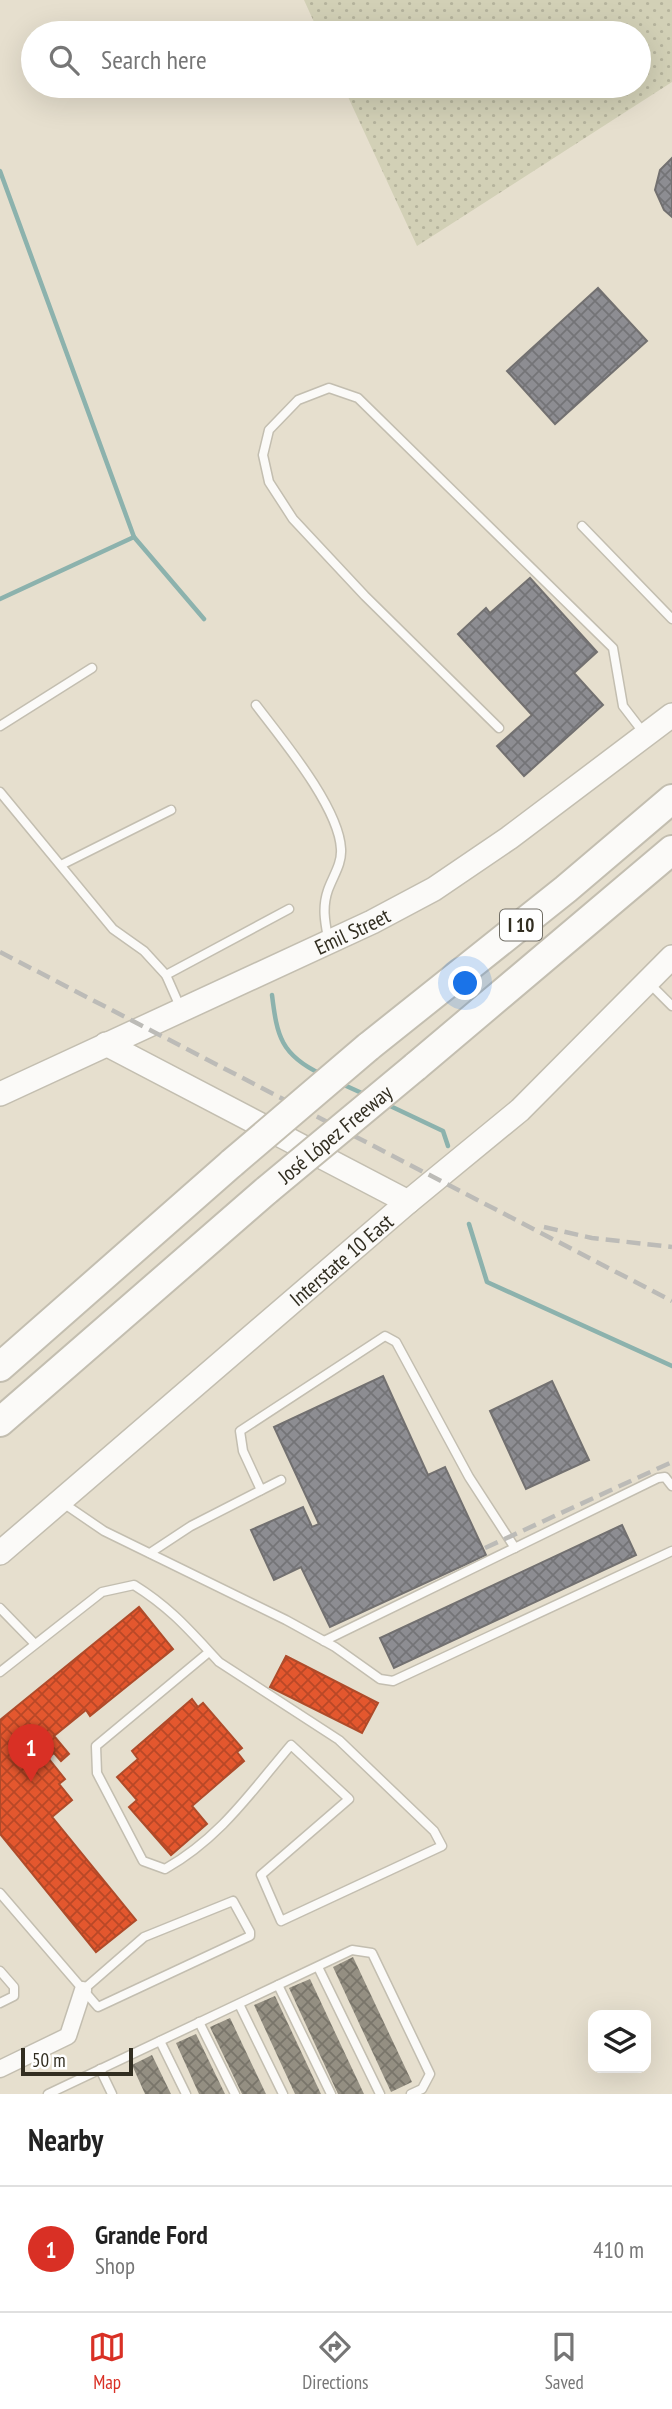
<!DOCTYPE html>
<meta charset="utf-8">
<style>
body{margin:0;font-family:"PT Sans Narrow",sans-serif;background:#f2f2f2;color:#222}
.controls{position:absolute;right:21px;bottom:21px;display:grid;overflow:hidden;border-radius:14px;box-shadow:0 7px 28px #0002}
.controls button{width:63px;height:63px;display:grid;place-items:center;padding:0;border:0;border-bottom:2px solid #e0e0e0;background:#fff;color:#222;font:35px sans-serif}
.scale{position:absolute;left:21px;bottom:18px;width:112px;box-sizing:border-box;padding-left:7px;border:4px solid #322e21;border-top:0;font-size:19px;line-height:24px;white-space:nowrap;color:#322e21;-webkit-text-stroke:5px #fff;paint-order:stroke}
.you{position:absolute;left:466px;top:984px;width:24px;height:24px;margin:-18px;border:5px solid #fff;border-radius:50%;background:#1a73e8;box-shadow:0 0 0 10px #1a73e833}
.badge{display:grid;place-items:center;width:46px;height:46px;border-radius:50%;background:#d93025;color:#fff;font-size:23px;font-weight:700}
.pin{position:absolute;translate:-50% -58px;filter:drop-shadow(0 2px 4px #0008)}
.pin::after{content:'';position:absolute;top:37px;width:24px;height:21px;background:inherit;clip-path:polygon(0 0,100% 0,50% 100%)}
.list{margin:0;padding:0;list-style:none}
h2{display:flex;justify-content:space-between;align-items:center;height:91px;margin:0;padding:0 28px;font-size:30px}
h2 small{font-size:23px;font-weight:400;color:#767676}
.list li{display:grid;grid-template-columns:46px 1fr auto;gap:21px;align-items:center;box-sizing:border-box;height:126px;padding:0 28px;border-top:2px solid #e0e0e0}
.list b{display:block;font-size:26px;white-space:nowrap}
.list p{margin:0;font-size:23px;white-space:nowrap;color:#767676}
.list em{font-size:23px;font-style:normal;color:#767676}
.icon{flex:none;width:38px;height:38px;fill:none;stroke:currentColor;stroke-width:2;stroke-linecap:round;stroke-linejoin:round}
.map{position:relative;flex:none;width:672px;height:2094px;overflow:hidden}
.search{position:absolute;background:#fff;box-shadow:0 7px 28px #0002;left:21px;right:21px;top:21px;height:77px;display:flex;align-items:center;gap:18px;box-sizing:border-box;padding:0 24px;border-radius:38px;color:#767676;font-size:26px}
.sheet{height:217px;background:#fff}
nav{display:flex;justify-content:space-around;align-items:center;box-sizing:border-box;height:98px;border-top:2px solid #e0e0e0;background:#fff;font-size:19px;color:#767676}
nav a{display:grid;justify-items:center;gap:4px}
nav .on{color:#d93025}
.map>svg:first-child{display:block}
.grass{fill:url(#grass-dots)}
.shops{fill:url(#shops-cross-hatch);stroke:#af4b2a;stroke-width:2}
.industry{fill:url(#industry-cross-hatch);stroke:#727070;stroke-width:2}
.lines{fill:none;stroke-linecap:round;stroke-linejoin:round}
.stream{stroke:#8cb2ad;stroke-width:4.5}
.building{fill:url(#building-cross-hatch)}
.service-casing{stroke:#c3beb0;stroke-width:11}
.minor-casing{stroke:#c3beb0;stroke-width:19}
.secondary-casing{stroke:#c3beb0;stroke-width:26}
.motorway-casing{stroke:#c3beb0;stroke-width:32}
.service{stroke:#fbfaf8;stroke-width:8}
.minor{stroke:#fbfaf8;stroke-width:16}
.secondary{stroke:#fbfaf8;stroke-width:23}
.motorway{stroke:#fbfaf8;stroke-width:28}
.rail{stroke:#bcbbb7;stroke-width:4.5;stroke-dasharray:14 7;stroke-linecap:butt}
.motorway-bridge-casing{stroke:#c3beb0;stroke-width:32;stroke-linecap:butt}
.motorway-bridge{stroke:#fbfaf8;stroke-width:28}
.labels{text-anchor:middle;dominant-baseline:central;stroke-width:7;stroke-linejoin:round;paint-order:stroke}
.shield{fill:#fff;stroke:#706d64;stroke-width:2}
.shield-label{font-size:19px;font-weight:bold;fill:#322e21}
.street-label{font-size:21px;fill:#322e21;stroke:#fff}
</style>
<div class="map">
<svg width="672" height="2094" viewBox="0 0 672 2094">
<defs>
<pattern id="grass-dots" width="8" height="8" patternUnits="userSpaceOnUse" patternTransform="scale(1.75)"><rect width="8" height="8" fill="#d2d0b6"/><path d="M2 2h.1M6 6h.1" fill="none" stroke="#b5b39c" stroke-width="1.8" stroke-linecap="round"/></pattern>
<pattern id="shops-cross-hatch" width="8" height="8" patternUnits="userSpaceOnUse" patternTransform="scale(1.75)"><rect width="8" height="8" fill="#e4572e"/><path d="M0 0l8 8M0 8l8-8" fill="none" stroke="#b94827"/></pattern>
<pattern id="industry-cross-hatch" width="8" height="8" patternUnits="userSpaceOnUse" patternTransform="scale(1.75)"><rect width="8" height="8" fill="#8d8d92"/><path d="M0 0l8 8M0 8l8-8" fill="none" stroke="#747477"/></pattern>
<pattern id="building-cross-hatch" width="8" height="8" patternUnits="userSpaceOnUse" patternTransform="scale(1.75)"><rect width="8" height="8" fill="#948f82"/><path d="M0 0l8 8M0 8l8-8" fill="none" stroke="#79756a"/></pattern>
</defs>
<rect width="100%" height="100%" fill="#e6dfce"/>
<!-- grass -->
<polygon class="grass" points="304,0 672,0 672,82 417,246 343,86 639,86 639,33 319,33"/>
<!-- shops -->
<g class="shops">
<polygon points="139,1607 173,1649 90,1716 86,1710 54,1736 69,1754 61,1761 54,1753 48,1758 65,1779 59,1784 72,1800 52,1817 136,1920 96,1952 0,1834 0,1720"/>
<polygon points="286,1656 378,1703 362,1733 270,1687"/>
<polygon points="192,1699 198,1707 203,1703 242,1748 237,1752 244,1761 192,1806 207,1824 171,1855 129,1807 137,1800 117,1777 138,1759 132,1751"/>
</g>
<!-- industry -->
<g class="industry">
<polygon points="672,158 672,217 664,210 655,190 660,170"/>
<polygon points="598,288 647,341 555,424 507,371"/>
<polygon points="530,578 597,652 574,673 603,705 524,776 497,746 532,715 458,634 486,608 490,613"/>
<polygon points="383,1376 428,1475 445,1467 486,1555 330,1627 301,1567 274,1580 251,1530 303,1507 312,1527 319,1524 274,1427"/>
<polygon points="552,1381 589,1460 526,1489 490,1411"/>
<polygon points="622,1525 636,1555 394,1668 380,1638"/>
</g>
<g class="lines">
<!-- stream -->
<g class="stream">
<polyline points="0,171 134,537 204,619"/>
<polyline points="0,599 134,537"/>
<path d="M272,995C277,1036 281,1055 321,1074"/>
<polyline points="342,1084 366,1095"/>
<polyline points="386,1104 443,1131 448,1146"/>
<polyline points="469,1224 487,1282 672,1366"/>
</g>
</g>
<!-- building -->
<g class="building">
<polygon points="353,1957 412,2082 391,2092 333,1967"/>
<polygon points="310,1979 364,2094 338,2094 289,1988"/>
<polygon points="275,1996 321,2094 295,2094 254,2005"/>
<polygon points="230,2018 266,2094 242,2094 210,2027"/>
<polygon points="196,2034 225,2094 199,2094 176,2043"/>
<polygon points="152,2055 171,2094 145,2094 132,2065"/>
</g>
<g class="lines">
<defs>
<g id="service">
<polyline points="582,526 672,619"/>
<path d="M256,705C281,738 339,807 341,849C342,864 333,876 328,890C322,907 325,922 328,938"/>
<polyline points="0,726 92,668"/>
<polyline points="499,728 365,596 293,519 269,482 263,455 269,430 298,400 329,388 358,398 613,648 623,706 643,732"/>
<polyline points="0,792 113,929 144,951 166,975 181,1009"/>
<polyline points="61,865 171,810"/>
<polyline points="166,975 289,909"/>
<polyline points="650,984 672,1006"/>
<polyline points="261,1490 243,1451 240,1431 385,1336 396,1342 469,1477 515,1548"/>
<polyline points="63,1503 104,1531 286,1620 335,1647 380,1679 393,1681 672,1551"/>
<polyline points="150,1553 191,1526 281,1480"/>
<polyline points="0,1608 34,1643"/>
<polyline points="324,1641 658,1478 665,1477 672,1486"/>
<path d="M0,1672L102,1592L134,1585C171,1608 190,1631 219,1662L339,1740L434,1831L442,1846L281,1921L261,1875L349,1799L291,1745C250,1793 221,1837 165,1869L143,1861L97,1773L96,1746L209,1652"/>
<polyline points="0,1893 98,2007 250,1936 250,1932 233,1901 144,1937 83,1990"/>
<polyline points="318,1967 380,2094"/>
<polyline points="0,1971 14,1987 14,1996 0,2003"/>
<polyline points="278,1985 331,2094"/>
<polyline points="239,2004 283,2094"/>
<polyline points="199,2022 235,2094"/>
<polyline points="160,2041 186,2094"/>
<polyline points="100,2069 112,2094"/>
<polyline points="48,2094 352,1950 372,1953 430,2074 422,2089 411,2094"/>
</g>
<polyline id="minor" points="0,2069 68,2036 83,1990"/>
<g id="secondary">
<polyline points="106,1044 408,1202"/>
<path id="s1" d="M0,1094L372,922L434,889L509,838L672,715"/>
<path id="s2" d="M0,1553L408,1202L520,1110L672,957"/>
</g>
<g id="motorway">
<polyline points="368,1047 566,889 672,799"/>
<polyline points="415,1067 672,850"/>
<polyline points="0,1367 232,1163"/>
<polyline points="0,1422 267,1190"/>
</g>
</defs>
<!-- service casing -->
<use href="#service" class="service-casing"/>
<!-- minor casing -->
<use href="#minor" class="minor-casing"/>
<!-- secondary casing -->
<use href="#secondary" class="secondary-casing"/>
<!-- motorway casing -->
<use href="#motorway" class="motorway-casing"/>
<!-- service -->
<use href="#service" class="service"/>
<!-- minor -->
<use href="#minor" class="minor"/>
<!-- secondary -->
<use href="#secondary" class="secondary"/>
<!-- motorway -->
<use href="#motorway" class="motorway"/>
<!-- rail -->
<g class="rail">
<polyline points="0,952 672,1301"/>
<polyline points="544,1227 592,1238 672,1247"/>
<polyline points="485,1548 672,1462"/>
</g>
<defs>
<g id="motorway-bridge">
<polyline points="232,1163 368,1047"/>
<path id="s3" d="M267,1190L415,1067"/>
</g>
</defs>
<!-- motorway-bridge casing -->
<use href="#motorway-bridge" class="motorway-bridge-casing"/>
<!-- motorway-bridge -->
<use href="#motorway-bridge" class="motorway-bridge"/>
</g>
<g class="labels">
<!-- shield labels -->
<rect class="shield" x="500" y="909.5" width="42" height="31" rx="5"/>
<g class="shield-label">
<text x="521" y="925">I 10</text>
</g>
<!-- street labels -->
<g class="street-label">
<text stroke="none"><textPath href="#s1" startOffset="388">Emil Street</textPath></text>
<text stroke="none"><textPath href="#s3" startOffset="88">José López Freeway</textPath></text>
<text stroke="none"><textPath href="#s2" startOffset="450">Interstate 10 East</textPath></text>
</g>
</g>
</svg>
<div class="controls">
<button><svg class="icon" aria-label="layers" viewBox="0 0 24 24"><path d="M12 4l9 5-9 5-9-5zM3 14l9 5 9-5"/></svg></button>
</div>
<div class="scale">50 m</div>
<div class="you"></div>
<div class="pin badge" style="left:31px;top:1782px">1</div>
<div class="search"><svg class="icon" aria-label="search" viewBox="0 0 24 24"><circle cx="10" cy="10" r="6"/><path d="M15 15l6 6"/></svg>Search here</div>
</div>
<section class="sheet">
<h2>Nearby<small></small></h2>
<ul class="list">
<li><span class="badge">1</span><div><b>Grande Ford</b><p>Shop</p></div><em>410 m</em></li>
</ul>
</section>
<nav>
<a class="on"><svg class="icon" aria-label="map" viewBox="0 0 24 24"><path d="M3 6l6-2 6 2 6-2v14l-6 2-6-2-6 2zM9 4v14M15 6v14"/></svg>Map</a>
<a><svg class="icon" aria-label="directions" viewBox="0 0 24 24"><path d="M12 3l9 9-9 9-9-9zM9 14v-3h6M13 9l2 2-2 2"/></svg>Directions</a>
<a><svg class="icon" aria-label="saved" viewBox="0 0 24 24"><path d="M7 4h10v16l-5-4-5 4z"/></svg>Saved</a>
</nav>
